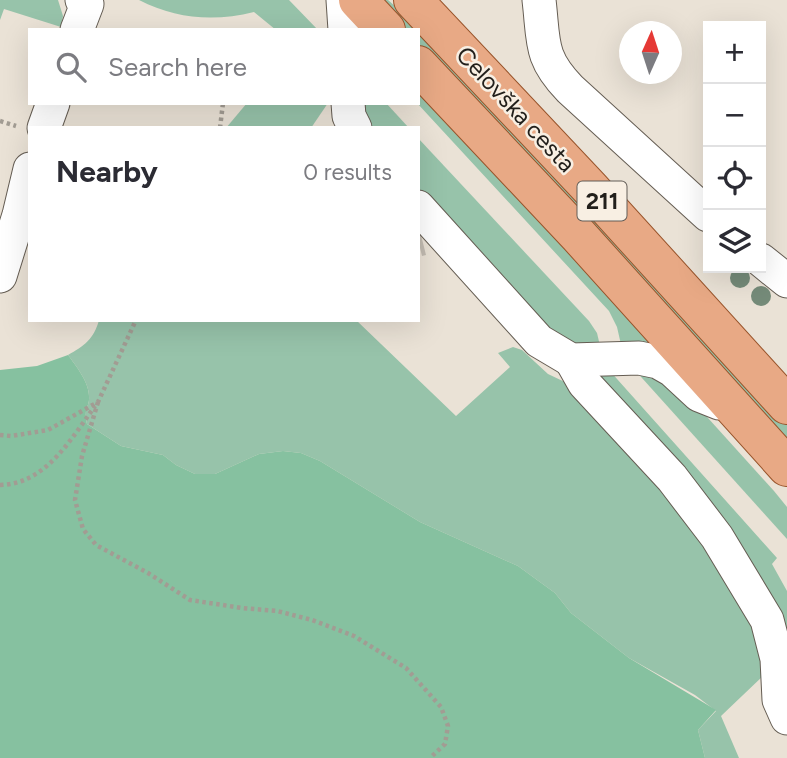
<!DOCTYPE html>
<meta charset="utf-8">
<style>
body{margin:0;font-family:Figtree,sans-serif;background:#f2f2f3;color:#2b2b33}
.controls{position:absolute;right:21px;top:21px;display:grid;overflow:hidden;border-radius:0px;box-shadow:0 7px 28px #0002}
.controls button{width:63px;height:63px;display:grid;place-items:center;padding:0;border:0;border-bottom:2px solid #e1e1e2;background:#fff;color:#2b2b33;font:35px sans-serif}
.compass{position:absolute;left:619px;top:21px;width:63px;height:63px;border-radius:50%;background:#fff;box-shadow:0 7px 28px #0002;rotate:3deg}
.list{margin:0;padding:0;list-style:none}
h2{display:flex;justify-content:space-between;align-items:center;height:91px;margin:0;padding:0 28px;font-size:30px}
h2 small{font-size:23px;font-weight:400;color:#7c7c81}
.icon{flex:none;width:38px;height:38px;fill:none;stroke:currentColor;stroke-width:2;stroke-linecap:round;stroke-linejoin:round}
.map{position:relative;flex:none;width:787px;height:758px;overflow:hidden}
.search{position:absolute;background:#fff;box-shadow:0 7px 28px #0002;left:28px;top:28px;width:392px;height:77px;display:flex;align-items:center;gap:18px;box-sizing:border-box;padding:0 24px;border-radius:0px;color:#7c7c81;font-size:26px}
.panel{position:absolute;background:#fff;box-shadow:0 7px 28px #0002;left:28px;top:126px;width:392px;height:196px;border-radius:0px}
.map>svg:first-child{display:block}
.green{fill:#97c3aa}
.forest{fill:#86c1a0}
.lines{fill:none;stroke-linecap:round;stroke-linejoin:round}
.minor-tunnel{stroke:#c2bbb1;stroke-width:33;stroke-dasharray:33 17;stroke-linecap:butt}
.minor-casing{stroke:#655d53;stroke-width:35}
.major-casing{stroke:#98542b;stroke-width:40}
.path{stroke:#a29c93;stroke-width:4.5;stroke-dasharray:3.5 3.5;stroke-linecap:butt}
.minor{stroke:#fff;stroke-width:33}
.major{stroke:#e8a985;stroke-width:38}
.tree{fill:#758b79}
.labels{text-anchor:middle;dominant-baseline:central;stroke-width:5;stroke-linejoin:round;paint-order:stroke}
.shield{fill:#f8efe3;stroke:#625d57;stroke-width:2}
.shield-label{font-size:23px;font-weight:bold;fill:#221f1b}
.street-label{font-size:24px;fill:#221f1b;stroke:#f8efe3}
</style>
<div class="map">
<svg width="787" height="758" viewBox="0 0 787 758">
<rect width="100%" height="100%" fill="#eae2d6"/>
<!-- green -->
<g class="green">
<polygon points="0,0 58,0 63,16 61,27 4,9 0,20"/>
<path d="M139,0H289L318,30H276L254,12C214,22 176,19 139,0Z"/>
<polygon points="376,0 388,0 420,28 608,227 787,425 787,444 418,44 418,30 405,30"/>
<polygon points="418,83 663,348 622,349 617,327 609,311 417,103"/>
<polygon points="247,103 328,103 311,128 226,128"/>
<polygon points="356,103 386,103 409,128 361,128"/>
<polygon points="418,138 589,321 597,333 601,350 552,338 418,196"/>
<path d="M99,320H356L456,416L510,367L498,353L513,347L522,350L548,374L569,384L648,466L759,626L764,675L721,716L739,758H705L698,730L716,711L695,695L629,658L571,613L555,593L518,566L420,522L320,461L301,453L283,451L259,454L215,474H195L176,465L163,455L121,446L87,424C83,408 90,407 89,396C89,382 76,366 68,355C84,346 94,339 99,320Z"/>
<polygon points="633,368 680,387 774,491 787,507 787,539"/>
<polygon points="609,370 777,558 772,564 787,591 787,697 785,673 598,380 600,375"/>
</g>
<!-- forest -->
<path class="forest" d="M68,355C76,366 89,382 89,396C90,407 83,408 87,424L121,446L163,455L176,465L195,474H215L259,454L283,451L301,453L320,461L420,522L518,566L555,593L571,613L629,658L716,710L698,730L705,758H0V370L37,366Z"/>
<g class="lines">
<!-- minor-tunnel -->
<polyline class="minor-tunnel" points="418,240 422,239"/>
<defs>
<g id="minor">
<polyline points="343,0 345,30"/>
<path d="M539,0C544,42 539,57 570,89L708,215"/>
<polyline points="77,30 87,4 82,0"/>
<polyline points="348,103 349,116 355,128"/>
<polyline points="44,128 53,103"/>
<polyline points="418,207 539,341 571,360 639,358 658,362 672,370 699,395 719,403"/>
<polyline points="761,260 787,281"/>
<polyline points="0,276 19,215 30,169"/>
<polyline points="571,360 584,383 672,478 717,537 767,620 777,659 779,700 787,718"/>
</g>
<g id="major">
<polyline points="358,0 386,30"/>
<polyline points="413,0 590,188 787,405"/>
<polyline points="418,65 578,235 787,467"/>
</g>
</defs>
<!-- minor casing -->
<use href="#minor" class="minor-casing"/>
<!-- major casing -->
<use href="#major" class="major-casing"/>
<!-- path -->
<g class="path">
<polyline points="0,121 16,126"/>
<polyline points="220,128 223,103"/>
<polyline points="98,402 82,456 75,500 83,529 96,545 148,573 190,600 242,608 277,611 312,620 354,636 406,668 441,707 448,726 445,744 430,758"/>
<polyline points="0,435 11,436 48,430 98,402 136,320"/>
<path d="M0,485C46,484 71,439 95,406"/>
</g>
<!-- minor -->
<use href="#minor" class="minor"/>
<!-- major -->
<use href="#major" class="major"/>
</g>
<!-- trees -->
<g class="tree">
<circle cx="740" cy="278" r="10"/>
<circle cx="761" cy="296" r="10"/>
</g>
<g class="labels">
<!-- shield labels -->
<rect class="shield" x="577.5" y="181.5" width="49" height="39" rx="5"/>
<g class="shield-label">
<text x="602" y="201">211</text>
</g>
<!-- street labels -->
<g class="street-label">
<text transform="translate(516 109) rotate(47)">Celovška cesta</text>
</g>
</g>
</svg>
<div class="controls">
<button>+</button>
<button>−</button>
<button><svg class="icon" aria-label="locate" viewBox="0 0 24 24"><circle cx="12" cy="12" r="6"/><path d="M12 2v4M12 18v4M2 12h4M18 12h4"/></svg></button>
<button><svg class="icon" aria-label="layers" viewBox="0 0 24 24"><path d="M12 4l9 5-9 5-9-5zM3 14l9 5 9-5"/></svg></button>
</div>
<svg class="compass" viewBox="-18 -18 36 36"><path d="M0-13l5 13h-10z" fill="#e53935"/><path d="M0 13l5-13h-10z" fill="#7c7c81"/></svg>
<div class="search"><svg class="icon" aria-label="search" viewBox="0 0 24 24"><circle cx="10" cy="10" r="6"/><path d="M15 15l6 6"/></svg>Search here</div>
<section class="panel">
<h2>Nearby<small>0 results</small></h2>
<ul class="list">
</ul>
</section>
</div>
